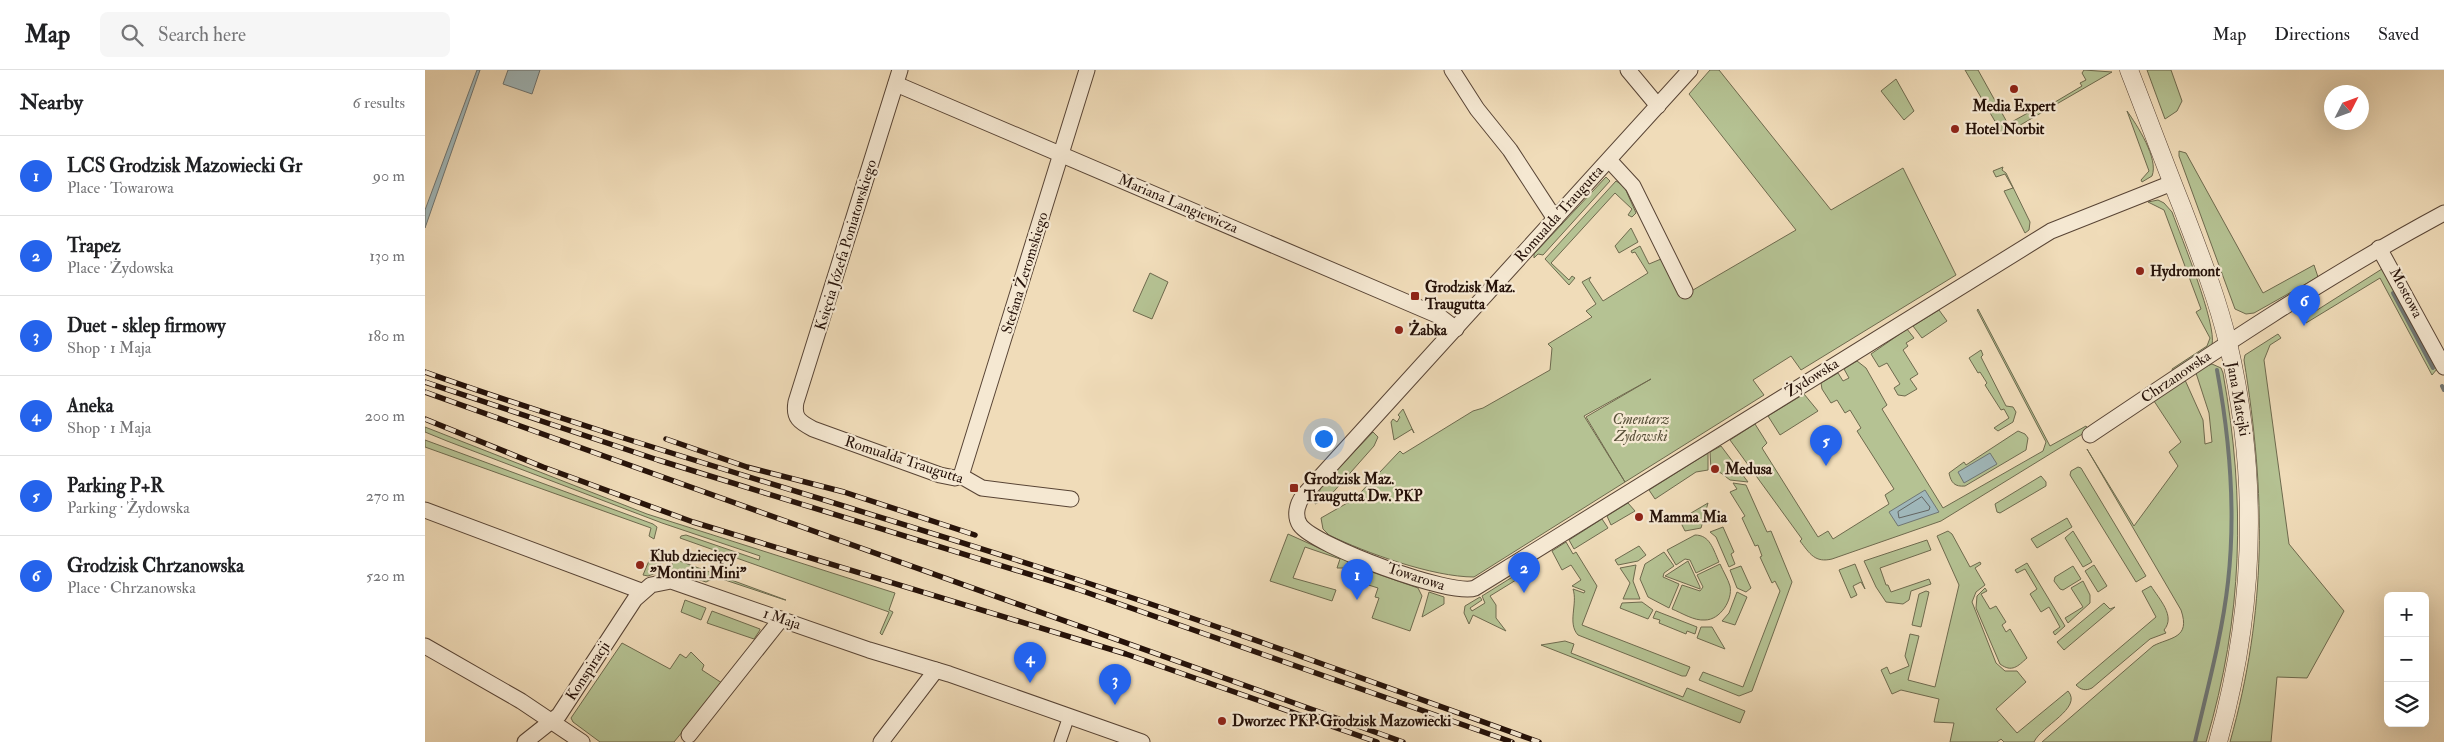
<!DOCTYPE html>
<meta charset="utf-8">
<style>
body{margin:0;font-family:"IM FELL Double Pica",serif;background:#f6f6f6;color:#202124}
.controls{position:absolute;right:15px;bottom:15px;display:grid;overflow:hidden;border-radius:8px;box-shadow:0 5px 20px #0002}
.controls button{width:45px;height:45px;display:grid;place-items:center;padding:0;border:0;border-bottom:1px solid #e0e0e0;background:#fff;color:#202124;font:25px sans-serif}
.compass{position:absolute;left:1899px;top:15px;width:45px;height:45px;border-radius:50%;background:#fff;box-shadow:0 5px 20px #0002;rotate:48deg}
.you{position:absolute;left:898px;top:368px;width:18px;height:18px;margin:-12px;border:4px solid #fff;border-radius:50%;background:#1a73e8;box-shadow:0 0 0 8px #1a73e833}
.badge{display:grid;place-items:center;width:32px;height:32px;border-radius:50%;background:#2563eb;color:#fff;font-size:16px;font-weight:700}
.pin{position:absolute;translate:-50% -41px;filter:drop-shadow(0 1px 2px #0008)}
.pin::after{content:'';position:absolute;top:26px;width:18px;height:15px;background:inherit;clip-path:polygon(0 0,100% 0,50% 100%)}
.list{margin:0;padding:0;list-style:none}
h2{display:flex;justify-content:space-between;align-items:center;height:65px;margin:0;padding:0 20px;font-size:21px}
h2 small{font-size:16px;font-weight:400;color:#757577}
.list li{display:grid;grid-template-columns:32px 1fr auto;gap:15px;align-items:center;box-sizing:border-box;height:80px;padding:0 20px;border-top:1px solid #e0e0e0}
.list b{display:block;font-size:19px;white-space:nowrap}
.list p{margin:0;font-size:16px;white-space:nowrap;color:#757577}
.list em{font-size:16px;font-style:normal;color:#757577}
.icon{flex:none;width:28px;height:28px;fill:none;stroke:currentColor;stroke-width:2;stroke-linecap:round;stroke-linejoin:round}
.map{position:relative;flex:none;width:2019px;height:672px;overflow:hidden}
header{display:flex;align-items:center;gap:30px;box-sizing:border-box;height:70px;padding:0 25px;background:#fff;border-bottom:1px solid #e0e0e0}
header strong{font-size:24px}
nav{display:flex;gap:28px;margin-inline-start:auto;font-size:18px}
.search{width:350px;height:45px;background:#f6f6f6;display:flex;align-items:center;gap:12px;box-sizing:border-box;padding:0 18px;border-radius:8px;color:#757577;font-size:19px}
main{display:flex}
aside{flex:1;background:#fff}
.map>svg:first-child{display:block}
.green{fill:#b5c293;stroke:#6e6a4e}
.water{fill:#a0b8bb;stroke:#6f7674}
.lines{fill:none;stroke-linecap:round;stroke-linejoin:round}
.shore{stroke:#636562;stroke-width:1}
.stream{stroke:#6f7674;stroke-width:4}
.pedestrian-casing{stroke:#584435;stroke-width:13}
.minor-casing{stroke:#584435;stroke-width:17}
.tertiary-casing{stroke:#584435;stroke-width:19}
.pedestrian{stroke:#f5e8d2;stroke-width:11}
.minor{stroke:#f5e8d2;stroke-width:15}
.tertiary{stroke:#f5e8d2;stroke-width:18}
.rail-casing{stroke:#261209;stroke-width:5.5}
.rail{stroke:#f5e8d2;stroke-width:4;stroke-dasharray:11;stroke-linecap:butt}
.poi-dot{fill:#8f2418;stroke:#f5e8d2;stroke-width:2}
.labels{text-anchor:middle;dominant-baseline:central;stroke-width:4.5;stroke-linejoin:round;paint-order:stroke}
.poi-label{font-size:15px;font-weight:bold;fill:#261209;stroke:#f5e8d2;text-anchor:start}
.street-label{font-size:15px;fill:#261209;stroke:#f5e8d2}
.park-label{font-size:15px;font-style:italic;fill:#585039;stroke:#f5e8d2}
</style>
<header>
<strong>Map</strong>
<div class="search"><svg class="icon" aria-label="search" viewBox="0 0 24 24"><circle cx="10" cy="10" r="6"/><path d="M15 15l6 6"/></svg>Search here</div>
<nav><a>Map</a><a>Directions</a><a>Saved</a></nav>
</header>
<main>
<aside>
<h2>Nearby<small>6 results</small></h2>
<ul class="list">
<li><span class="badge">1</span><div><b>LCS Grodzisk Mazowiecki Gr</b><p>Place · Towarowa</p></div><em>90 m</em></li>
<li><span class="badge">2</span><div><b>Trapez</b><p>Place · Żydowska</p></div><em>130 m</em></li>
<li><span class="badge">3</span><div><b>Duet - sklep firmowy</b><p>Shop · 1 Maja</p></div><em>180 m</em></li>
<li><span class="badge">4</span><div><b>Aneka</b><p>Shop · 1 Maja</p></div><em>200 m</em></li>
<li><span class="badge">5</span><div><b>Parking P+R</b><p>Parking · Żydowska</p></div><em>270 m</em></li>
<li><span class="badge">6</span><div><b>Grodzisk Chrzanowska</b><p>Place · Chrzanowska</p></div><em>520 m</em></li>
</ul>
</aside>
<div class="map">
<svg width="2019" height="672" viewBox="0 0 2019 672">
<rect width="100%" height="100%" fill="#f0dcb9"/>
<filter id="stains"><feTurbulence type="fractalNoise" baseFrequency=".004" numOctaves="4"/><feColorMatrix values="0 0 0 0 .2 0 0 0 0 .09 0 0 0 0 .02 0 0 0 .5 -.17"/></filter>
<radialGradient id="worn" r=".72"><stop offset=".6" stop-color="#630" stop-opacity="0"/><stop offset="1" stop-color="#630" stop-opacity=".3"/></radialGradient>
<!-- green -->
<g class="green">
<path d="M1285,0H1294L1406,140L1478,98L1531,205L1376,300L1366,286L1328,310L1339,325L1200,412L1161,347L1226,309L1159,346L1200,412L1049,507C1008,507 941,483 904,465L898,459L896,448L931,428L934,430L939,425L936,422L973,383L975,381L978,384L1048,341L1058,338L1125,300L1127,278L1123,274L1167,247L1161,241L1171,234L1157,212L1166,207L1164,210L1178,231L1223,203L1210,182L1207,183L1206,181L1215,176L1224,194L1236,189L1256,227L1371,160L1264,24Z"/>
<polygon points="1540,0 1553,0 1583,54 1617,35 1620,38 1657,16 1655,13 1661,10 1657,3 1659,0 1687,2 1578,65"/>
<polygon points="1722,0 1746,0 1757,31 1752,41 1740,49"/>
<polygon points="1471,9 1489,41 1479,50 1456,21"/>
<path d="M1702,41C1712,55 1734,89 1727,106L1717,112L1716,110L1724,101Z"/>
<polygon points="1754,81 1761,83 1838,223 1889,195 1893,207 1829,243 1821,244 1810,239 1754,86"/>
<polygon points="1578,97 1577,100 1581,103 1605,152 1604,160 1600,163 1579,121 1588,118 1580,104 1571,107 1568,101"/>
<polygon points="1181,107 1185,111 1118,185 1113,184 1109,188 1109,184"/>
<polygon points="1191,111 1199,116 1211,143 1207,147 1203,145 1207,139 1190,123 1126,193 1144,210 1147,206 1150,208 1144,215 1120,189"/>
<path d="M1733,130L1739,133L1747,142C1756,167 1792,254 1787,275L1749,305L1747,299L1782,276L1785,268L1771,242L1776,239L1739,140L1723,132Z"/>
<polygon points="1206,158 1213,172 1194,183 1190,176"/>
<polygon points="1960,197 2012,299 2007,305 1955,208 1881,253 1878,249"/>
<polygon points="725,203 743,212 727,249 708,241"/>
<path d="M1553,239L1625,376L1661,356L1664,360L1516,451L1407,489C1390,493 1385,484 1375,471L1377,469L1305,370L1330,354L1342,373L1337,378L1393,467L1403,461L1408,469L1464,434L1460,425L1469,419L1432,361L1436,358L1425,340L1420,343L1412,330L1406,333L1397,319L1396,313L1413,303L1418,311L1424,308L1419,299L1432,291L1441,298L1462,335L1457,339L1518,438L1618,381L1621,372L1552,240Z"/>
<polygon points="1514,240 1522,251 1497,268 1488,256"/>
<polygon points="1482,259 1489,268 1481,273 1483,276 1478,280 1493,304 1485,309 1492,319 1480,326 1473,325 1469,318 1475,314 1462,293 1454,297 1446,284"/>
<path d="M1853,264L1856,268L1845,275L1839,290L1864,474L1919,541L1882,608L1852,607L1846,672H1805C1842,540 1841,425 1819,290L1820,285Z"/>
<polygon points="1556,280 1558,285 1556,287 1581,336 1588,337 1591,342 1588,352 1573,361 1569,358 1584,348 1579,339 1576,340 1560,315 1562,313 1555,302 1553,303 1544,288"/>
<path d="M1787,294L1796,298L1798,303C1821,431 1818,547 1781,672H1617L1728,576C1745,567 1766,569 1756,540L1662,379L1709,456L1753,396L1744,382L1756,372L1729,331L1760,310L1778,350L1780,374L1787,372L1784,343L1771,303L1775,299Z"/>
<polygon points="1379,324 1393,341 1355,365 1343,346"/>
<polygon points="978,339 989,363 987,359 969,370 966,352 968,349 972,352 975,347 973,345"/>
<polygon points="0,357 222,444 470,523 464,540 468,542 457,565 455,563 464,542 255,468 256,466 261,465 334,490 335,486 237,453 22,371 0,362"/>
<path d="M1593,361L1600,364L1603,368L1601,380L1540,416C1530,417 1526,413 1524,403L1539,392L1541,395Z"/>
<polygon points="948,362 953,367 949,376 903,428 890,434 896,417"/>
<polygon points="0,370 228,454 232,457 229,469 224,466 226,458 0,377"/>
<polygon points="1296,376 1323,412 1305,410 1296,403 1286,400 1285,382"/>
<polygon points="1283,383 1283,400 1271,402 1230,429 1224,420"/>
<polygon points="1653,397 1656,398 1721,506 1711,512 1645,405 1646,401"/>
<polygon points="1616,406 1621,412 1621,416 1575,443 1572,442 1570,434"/>
<polygon points="1308,413 1321,415 1342,462 1346,461 1367,512 1327,621 1314,626 1274,610 1278,602 1318,617 1355,521 1350,511 1347,513 1335,487 1337,486 1333,475 1330,476 1317,448 1320,446 1305,422 1312,419"/>
<polygon points="1203,433 1210,441 1186,455 1182,446"/>
<polygon points="1283,433 1276,458 1260,461 1256,453 1262,449 1261,446"/>
<polygon points="1642,448 1647,457 1612,478 1606,469"/>
<polygon points="1177,449 1183,458 1149,479 1144,470"/>
<polygon points="1298,457 1309,482 1306,484 1310,494 1304,497 1291,467 1285,462"/>
<path d="M1523,461L1527,464L1545,497L1555,492L1556,494L1550,498L1560,515L1551,522L1547,532L1571,593L1580,601H1592L1601,612L1571,639L1592,663L1643,621C1658,638 1616,656 1609,672H1579L1576,669L1572,672H1525L1529,653L1509,652L1514,629L1476,620L1467,624L1456,600L1462,597L1465,604L1484,596L1480,586L1485,564L1494,566L1483,610L1510,617L1534,515L1512,466Z"/>
<polygon points="1648,461 1667,492 1658,497 1640,468"/>
<polygon points="863,464 923,491 921,498 912,498 915,489 880,477 868,508 911,520 907,531 845,511"/>
<path d="M1270,465C1285,465 1288,479 1294,492L1271,503L1265,490L1260,489L1251,495L1242,480Z"/>
<polygon points="1502,470 1506,480 1455,498 1461,515 1463,515 1466,522 1504,509 1506,514 1486,521 1484,530 1478,534 1461,532 1451,517 1439,491"/>
<path d="M1141,472L1148,484L1151,482L1172,516L1157,555L1265,597L1261,606H1257L1153,565C1142,553 1153,534 1148,519L1159,523L1160,521L1147,516L1156,510L1146,495L1137,500L1127,481Z"/>
<polygon points="1214,476 1221,485 1213,491 1193,495 1190,490"/>
<polygon points="229,479 237,488 234,502 223,506 218,505"/>
<polygon points="1239,482 1249,496 1239,503 1238,507 1254,514 1244,538 1223,527 1215,509 1220,494"/>
<polygon points="249,489 361,530 360,530 291,507 281,512 245,500"/>
<polygon points="1263,491 1275,517 1275,519 1240,506"/>
<polygon points="1602,493 1640,556 1630,565 1628,562 1635,557 1624,537 1616,542 1605,524 1612,519 1600,499 1592,503 1590,500"/>
<path d="M1295,494C1298,501 1303,509 1305,516C1308,530 1295,550 1280,550C1269,551 1257,543 1247,539L1257,515L1275,521L1278,517L1272,505Z"/>
<polygon points="1430,494 1440,519 1436,512 1428,516 1432,525 1426,528 1414,500"/>
<polygon points="1211,495 1208,511 1215,529 1198,529 1205,513 1195,498"/>
<polygon points="1669,495 1682,516 1673,522 1660,501"/>
<polygon points="1316,496 1326,518 1321,522 1312,518 1305,500"/>
<polygon points="1648,496 1656,509 1638,520 1635,519 1629,511 1630,507"/>
<polygon points="938,499 993,518 997,526 985,561 947,548 954,528 950,527 953,518 934,512"/>
<polygon points="1089,506 1091,510 1065,526 1071,535 1071,548 1081,561 1048,545 1044,554 1039,543 1040,536 1055,527 1057,530 1045,538 1047,541 1060,533 1057,526"/>
<polygon points="1658,511 1665,525 1665,533 1643,553 1640,548 1658,537 1646,518"/>
<path d="M1726,516C1734,529 1751,546 1739,560L1741,563L1725,569L1667,618C1661,621 1656,620 1651,615L1731,547L1717,521Z"/>
<path d="M1560,518L1562,521L1556,524L1565,539L1571,536L1581,552L1577,555L1581,562L1585,559L1602,588C1593,596 1587,603 1575,594L1551,538L1552,526Z"/>
<polygon points="1501,521 1504,522 1496,557 1487,555 1494,524"/>
<polygon points="1004,522 1019,527 1019,534 997,547"/>
<polygon points="1312,522 1322,527 1310,555 1297,551 1304,543"/>
<polygon points="260,530 281,538 276,550 256,542"/>
<polygon points="1217,532 1228,540 1223,549 1195,538 1197,533"/>
<polygon points="1679,533 1685,539 1690,537 1639,580 1632,572"/>
<polygon points="287,541 335,559 335,560 329,569 282,553"/>
<polygon points="1231,541 1272,557 1270,564 1262,561 1261,564 1234,553 1235,550 1228,548"/>
<polygon points="1276,557 1287,557 1300,579 1272,568"/>
<polygon points="1140,571 1149,574 1146,583 1258,627 1262,618 1320,641 1315,653 1116,575"/>
<polygon points="197,573 245,599 255,584 261,588 266,582 279,595 277,600 297,613 249,672 175,672 148,652 146,648"/>
</g>
<!-- water -->
<g class="water">
<polygon points="52,0 55,0 0,158 0,140"/>
<polygon points="83,0 115,0 107,24 78,14"/>
<polygon points="1565,383 1572,394 1539,413 1533,402"/>
<polygon points="1500,420 1514,442 1473,456 1464,442"/>
</g>
<g class="lines">
<!-- shore -->
<polygon class="shore" points="1497,427 1505,437 1504,440 1474,448 1473,442"/>
<!-- stream -->
<g class="stream">
<polyline points="1968,223 2008,298"/>
<polyline points="2017,316 2019,320"/>
<path d="M1770,672C1782,620 1797,566 1803,512C1811,441 1805,370 1792,300"/>
</g>
<defs>
<polyline id="pedestrian" points="635,672 644,646"/>
<g id="minor">
<path d="M475,0L371,332C368,348 375,352 388,359L515,405L530,408L536,406L557,418L646,429"/>
<polyline points="1027,0 1052,39 1085,80 1130,149"/>
<polyline points="1203,0 1233,36"/>
<path d="M1265,0L878,426C872,434 869,446 875,455C890,476 1027,527 1050,518L1626,161L1747,113"/>
<polyline points="471,14 1014,246 1031,259"/>
<polyline points="1184,90 1208,116 1260,221"/>
<polyline points="1954,178 2019,297"/>
<path d="M1665,365C1781,287 1896,209 2019,143"/>
<polyline points="536,406 662,0"/>
<polyline points="0,440 216,521"/>
<polyline points="0,576 96,631 157,672"/>
<polyline points="264,665 356,549"/>
<polyline points="100,672 134,645 210,529 226,515 246,511 444,580 524,604 717,672"/>
<polyline points="456,672 511,600"/>
</g>
<path id="tertiary" d="M1704,0C1722,46 1739,92 1757,137C1774,182 1792,227 1803,273C1834,406 1830,541 1793,672"/>
</defs>
<!-- pedestrian casing -->
<use href="#pedestrian" class="pedestrian-casing"/>
<!-- minor casing -->
<use href="#minor" class="minor-casing"/>
<!-- tertiary casing -->
<use href="#tertiary" class="tertiary-casing"/>
<!-- pedestrian -->
<use href="#pedestrian" class="pedestrian"/>
<!-- minor -->
<use href="#minor" class="minor"/>
<!-- tertiary -->
<use href="#tertiary" class="tertiary"/>
<defs>
<g id="rail">
<path d="M0,302C210,376 424,435 635,504C796,556 955,615 1114,672"/>
<polyline points="0,312 233,390 652,519 1087,672"/>
<polyline points="0,322 978,672"/>
<polyline points="0,349 118,397 268,452 701,584 952,672"/>
<polyline points="241,369 322,397 419,422 550,465"/>
</g>
</defs>
<!-- rail casing -->
<use href="#rail" class="rail-casing"/>
<!-- rail -->
<use href="#rail" class="rail"/>
</g>
<!-- markers -->
<g class="poi-dot">
<circle cx="1589" cy="19" r="5"/>
<circle cx="1530" cy="59" r="5"/>
<circle cx="1715" cy="201" r="5"/>
<rect x="985" y="221" width="10" height="10" rx="2.5"/>
<circle cx="974" cy="260" r="5"/>
<circle cx="1290" cy="399" r="5"/>
<rect x="864" y="413" width="10" height="10" rx="2.5"/>
<circle cx="1214" cy="447" r="5"/>
<circle cx="215" cy="495" r="5"/>
<circle cx="797" cy="651" r="5"/>
</g>
<g class="labels">
<!-- poi labels -->
<g class="poi-label">
<text x="1589" y="36" text-anchor="middle">Media Expert</text>
<text x="1540" y="59">Hotel Norbit</text>
<text x="1725" y="201">Hydromont</text>
<text x="1000" y="217">Grodzisk Maz.<tspan x="1000" dy="17">Traugutta</tspan></text>
<text x="984" y="260">Żabka</text>
<text x="1300" y="399">Medusa</text>
<text x="879" y="409">Grodzisk Maz.<tspan x="879" dy="17">Traugutta Dw. PKP</tspan></text>
<text x="1224" y="447">Mamma Mia</text>
<text x="225" y="486">Klub dziecięcy<tspan x="225" dy="17">"Montini Mini"</tspan></text>
<text x="807" y="651">Dworzec PKP Grodzisk Mazowiecki</text>
</g>
<!-- street labels -->
<g class="street-label">
<text transform="translate(753 134) rotate(23)">Mariana Langiewicza</text>
<text transform="translate(1134 144) rotate(-48)">Romualda Traugutta</text>
<text transform="translate(421 175) rotate(-73)">Księcia Józefa Poniatowskiego</text>
<text transform="translate(600 203) rotate(-73)">Stefana Żeromskiego</text>
<text transform="translate(1981 223) rotate(62)">Mostowa</text>
<text transform="translate(1751 307) rotate(-34)">Chrzanowska</text>
<text transform="translate(1387 308) rotate(-32)">Żydowska</text>
<text transform="translate(1813 329) rotate(80)">Jana Matejki</text>
<text transform="translate(479 390) rotate(18)">Romualda Traugutta</text>
<text transform="translate(991 507) rotate(18)">Towarowa</text>
<text transform="translate(357 549) rotate(19)">1 Maja</text>
<text transform="translate(163 601) rotate(-57)">Konspiracji</text>
</g>
<!-- park labels -->
<g class="park-label">
<text x="1216" y="349">Cmentarz<tspan x="1216" dy="17">Żydowski</tspan></text>
</g>
</g>
<rect width="100%" height="100%" filter="url(#stains)"/>
<rect width="100%" height="100%" fill="url(#worn)"/>
</svg>
<div class="controls">
<button>+</button>
<button>−</button>
<button><svg class="icon" aria-label="layers" viewBox="0 0 24 24"><path d="M12 4l9 5-9 5-9-5zM3 14l9 5 9-5"/></svg></button>
</div>
<svg class="compass" viewBox="-18 -18 36 36"><path d="M0-13l5 13h-10z" fill="#e53935"/><path d="M0 13l5-13h-10z" fill="#757577"/></svg>
<div class="you"></div>
<div class="pin badge" style="left:932px;top:530px">1</div>
<div class="pin badge" style="left:1099px;top:523px">2</div>
<div class="pin badge" style="left:690px;top:635px">3</div>
<div class="pin badge" style="left:605px;top:613px">4</div>
<div class="pin badge" style="left:1401px;top:396px">5</div>
<div class="pin badge" style="left:1879px;top:256px">6</div>
</div>
</main>
